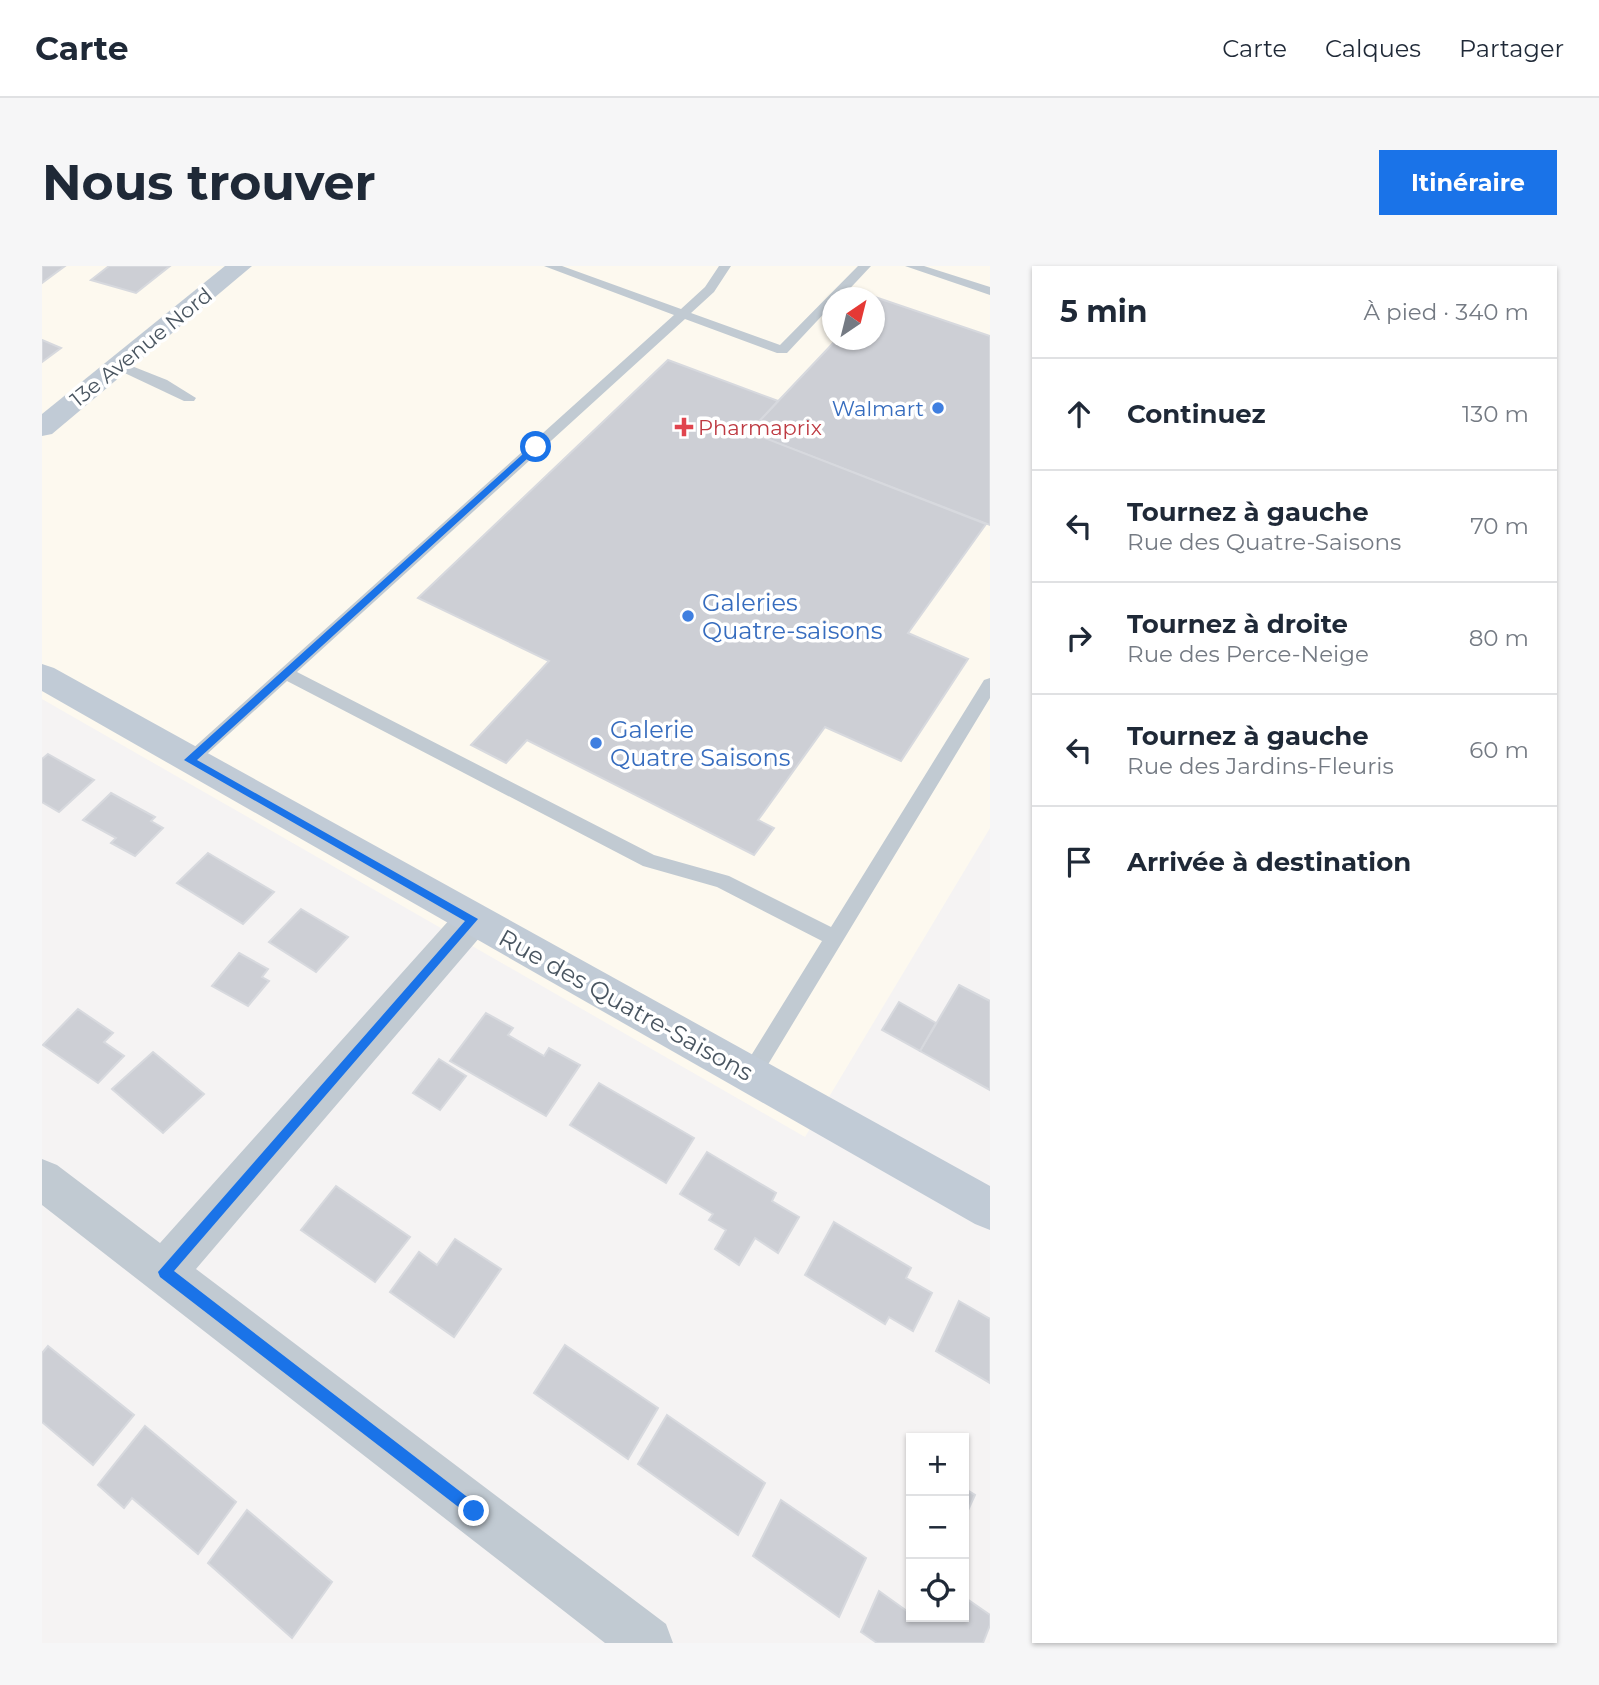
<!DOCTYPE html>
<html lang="fr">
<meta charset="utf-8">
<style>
body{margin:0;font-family:Montserrat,sans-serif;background:#f6f6f7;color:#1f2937}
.controls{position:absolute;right:21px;bottom:21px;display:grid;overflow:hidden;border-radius:0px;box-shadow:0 2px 5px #0004}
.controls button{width:63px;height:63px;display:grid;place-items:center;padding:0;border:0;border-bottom:2px solid #e0e1e3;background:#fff;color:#1f2937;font:35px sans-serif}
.compass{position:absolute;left:780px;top:21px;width:63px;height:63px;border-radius:50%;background:#fff;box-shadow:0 2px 5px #0004;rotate:35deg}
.stop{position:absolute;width:21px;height:21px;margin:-16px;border:5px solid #1a73e8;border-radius:50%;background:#fff}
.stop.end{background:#1a73e8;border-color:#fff;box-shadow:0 2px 7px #0008}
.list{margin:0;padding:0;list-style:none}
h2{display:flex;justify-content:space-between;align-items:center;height:91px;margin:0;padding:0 28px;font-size:30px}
h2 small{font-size:23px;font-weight:400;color:#747a83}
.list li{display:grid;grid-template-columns:46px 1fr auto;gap:21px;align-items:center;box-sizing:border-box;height:112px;padding:0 28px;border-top:2px solid #e0e1e3}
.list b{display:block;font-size:26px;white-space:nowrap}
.list p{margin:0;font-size:23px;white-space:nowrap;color:#747a83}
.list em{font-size:23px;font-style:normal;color:#747a83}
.icon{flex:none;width:38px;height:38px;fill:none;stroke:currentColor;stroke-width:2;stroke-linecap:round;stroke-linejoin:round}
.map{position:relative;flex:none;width:948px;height:1377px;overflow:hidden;border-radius:0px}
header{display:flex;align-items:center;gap:42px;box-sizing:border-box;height:98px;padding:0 35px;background:#fff;border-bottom:2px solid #e0e1e3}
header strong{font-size:33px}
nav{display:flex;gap:38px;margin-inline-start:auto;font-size:24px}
.intro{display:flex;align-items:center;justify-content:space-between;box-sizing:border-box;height:168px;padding:0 42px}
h1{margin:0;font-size:49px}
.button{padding:18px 32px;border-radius:0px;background:#1a73e8;color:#fff;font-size:24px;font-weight:700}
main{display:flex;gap:42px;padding:0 42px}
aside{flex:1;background:#fff;border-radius:0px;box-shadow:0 2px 5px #0004}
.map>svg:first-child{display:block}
.commercial{fill:#fdf9ef;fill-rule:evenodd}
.building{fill:#cdcfd5;stroke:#d7d9de;stroke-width:2}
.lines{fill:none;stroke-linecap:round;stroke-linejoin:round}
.lane{fill:#c1cad2;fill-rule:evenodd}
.street{fill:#c1cad2;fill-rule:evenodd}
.secondary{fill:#c1cbd6;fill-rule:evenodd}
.route{fill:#1a73e8}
.shop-dot{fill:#3f7fe0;stroke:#fff;stroke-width:2.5}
.health-dot{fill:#e0444e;stroke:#fff;stroke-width:2.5}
.labels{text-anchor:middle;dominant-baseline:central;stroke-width:7;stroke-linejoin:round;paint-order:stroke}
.far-street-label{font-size:21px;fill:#4a5661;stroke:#fff}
.far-shop-label{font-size:21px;fill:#366cbe;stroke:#fff;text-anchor:end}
.far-health-label{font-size:21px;fill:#be3a42;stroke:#fff;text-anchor:start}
.shop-label{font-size:24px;fill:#366cbe;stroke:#fff;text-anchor:start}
.street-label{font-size:24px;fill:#4a5661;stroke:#fff}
</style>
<header>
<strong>Carte</strong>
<nav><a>Carte</a><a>Calques</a><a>Partager</a></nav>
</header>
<div class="intro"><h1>Nous trouver</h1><a class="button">Itinéraire</a></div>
<main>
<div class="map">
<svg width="948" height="1377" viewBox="0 0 948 1377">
<rect width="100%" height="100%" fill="#f5f3f3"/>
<!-- commercial -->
<path class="commercial" d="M0,0H948V562L763,871L0,433ZM790,32H832V74H790Z"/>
<!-- building -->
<g class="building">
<polygon points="0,0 23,0 0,17"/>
<polygon points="67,0 128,0 94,27 49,14"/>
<polygon points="833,31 948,70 948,259 707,166 794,74 832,74"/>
<polygon points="0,74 19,82 0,96"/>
<polygon points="626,94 736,135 707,166 944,258 866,367 926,393 859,495 783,461 716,554 732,562 712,589 485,474 464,497 429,479 507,395 376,332"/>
<polygon points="6,488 52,514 17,546 0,536 0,493"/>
<polygon points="69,527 113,551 109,555 121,562 93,590 69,577 74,572 41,554"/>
<polygon points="166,587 232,626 201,658 135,617"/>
<polygon points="259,643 306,671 274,706 227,676"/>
<polygon points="197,687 226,703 220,711 227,715 206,740 170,720"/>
<polygon points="917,719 948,735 948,824 878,785"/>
<polygon points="857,736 894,757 878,785 840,764"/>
<polygon points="36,743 71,767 62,776 82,790 56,817 1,779"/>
<polygon points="444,747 471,762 466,769 502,790 507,782 538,799 504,850 408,795"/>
<polygon points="111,786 162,828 121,867 70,823"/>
<polygon points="397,793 424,810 398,844 371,827"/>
<polygon points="557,817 652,872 624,917 528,859"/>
<polygon points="665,886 734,927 730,935 757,951 736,987 713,972 697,999 673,983 684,964 667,954 671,948 638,928"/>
<polygon points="294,920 368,971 333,1016 259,964"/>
<polygon points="792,956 869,1002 864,1012 890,1027 871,1065 847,1051 843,1058 763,1009"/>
<polygon points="413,973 459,1003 412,1071 348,1026 377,986 395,999"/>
<polygon points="917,1035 948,1053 948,1117 894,1085"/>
<polygon points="523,1079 616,1142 586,1193 492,1127"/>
<polygon points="6,1080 92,1149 51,1199 0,1156 0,1087"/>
<polygon points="625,1149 723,1217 696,1269 596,1198"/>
<polygon points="103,1160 194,1236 156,1288 90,1232 82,1242 56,1219"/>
<polygon points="922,1222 933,1229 922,1253"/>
<polygon points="739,1234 824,1292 797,1351 711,1290"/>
<polygon points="205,1244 290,1316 250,1372 166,1297"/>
<polygon points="837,1325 869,1348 869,1351 922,1351 922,1331 948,1349 948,1359 941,1377 835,1377 819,1366"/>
</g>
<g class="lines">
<!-- lane -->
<g class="lane">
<polygon points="502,0 520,0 639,43 663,21 677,0 689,0 672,26 649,47 738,79 816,0 829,0 799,32 790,32 790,39 745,87 735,87 643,53 255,406 612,589 687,610 789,661 942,414 948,412 948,432 716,815 709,817 702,815 699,808 702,801 780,675 675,621 601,600 245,415 153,499 141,499 138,494 632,49"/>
<polygon points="863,0 882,0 948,21 948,29"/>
<polygon points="77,95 125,114 154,132 152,135 142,135 72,102 72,96"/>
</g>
<!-- street -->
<polygon class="street" points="431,637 444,642 450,653 444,664 154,1003 624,1358 631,1377 563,1377 0,939 0,893 15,899 118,977 418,642"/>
<!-- secondary -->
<g class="secondary">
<polygon points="183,0 210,0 10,168 0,170 0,148"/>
<polygon points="0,398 12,402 948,920 948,964 933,958 0,425"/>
</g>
</g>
<!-- route -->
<polygon class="route" points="491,179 498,181 155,494 436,653 132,1005 437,1240 440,1245 437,1251 432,1253 118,1011 116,1006 423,655 142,494"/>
<!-- markers -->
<g class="shop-dot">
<circle cx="896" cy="142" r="7"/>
<circle cx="646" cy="350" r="7"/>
<circle cx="554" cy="477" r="7"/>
</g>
<path class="health-dot" d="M638.5 150.5h7v7h7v7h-7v7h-7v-7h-7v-7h7z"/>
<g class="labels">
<!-- far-street labels -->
<g class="far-street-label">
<text transform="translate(99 81) rotate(-39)">13e Avenue Nord</text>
</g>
<!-- far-shop labels -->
<g class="far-shop-label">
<text x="882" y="142">Walmart</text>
</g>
<!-- far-health labels -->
<g class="far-health-label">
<text x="656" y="161">Pharmaprix</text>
</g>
<!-- shop labels -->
<g class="shop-label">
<text x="660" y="336">Galeries<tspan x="660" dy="28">Quatre-saisons</tspan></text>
<text x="568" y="463">Galerie<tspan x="568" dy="28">Quatre Saisons</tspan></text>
</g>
<!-- street labels -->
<g class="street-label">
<text transform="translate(584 739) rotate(29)">Rue des Quatre-Saisons</text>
</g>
</g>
</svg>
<div class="controls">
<button>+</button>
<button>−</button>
<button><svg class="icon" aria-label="locate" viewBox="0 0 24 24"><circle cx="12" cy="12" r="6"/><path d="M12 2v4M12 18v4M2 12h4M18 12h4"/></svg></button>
</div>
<svg class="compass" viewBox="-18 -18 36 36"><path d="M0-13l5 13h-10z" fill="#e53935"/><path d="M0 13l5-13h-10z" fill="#747a83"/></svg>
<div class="stop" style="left:494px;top:181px"></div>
<div class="stop end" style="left:432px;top:1245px"></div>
</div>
<aside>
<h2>5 min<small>À pied · 340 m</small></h2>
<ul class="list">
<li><svg class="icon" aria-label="ahead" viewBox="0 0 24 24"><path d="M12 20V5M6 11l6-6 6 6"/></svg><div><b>Continuez</b></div><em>130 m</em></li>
<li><svg class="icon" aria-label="left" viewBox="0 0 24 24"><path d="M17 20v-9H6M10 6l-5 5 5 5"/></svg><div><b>Tournez à gauche</b><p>Rue des Quatre-Saisons</p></div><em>70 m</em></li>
<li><svg class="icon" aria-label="right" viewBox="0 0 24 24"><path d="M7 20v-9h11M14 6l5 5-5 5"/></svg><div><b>Tournez à droite</b><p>Rue des Perce-Neige</p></div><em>80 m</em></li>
<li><svg class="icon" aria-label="left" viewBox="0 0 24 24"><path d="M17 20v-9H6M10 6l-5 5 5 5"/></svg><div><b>Tournez à gauche</b><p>Rue des Jardins-Fleuris</p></div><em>60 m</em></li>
<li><svg class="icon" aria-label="arrive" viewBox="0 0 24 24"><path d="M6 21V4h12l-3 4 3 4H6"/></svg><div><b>Arrivée à destination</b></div></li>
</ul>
</aside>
</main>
